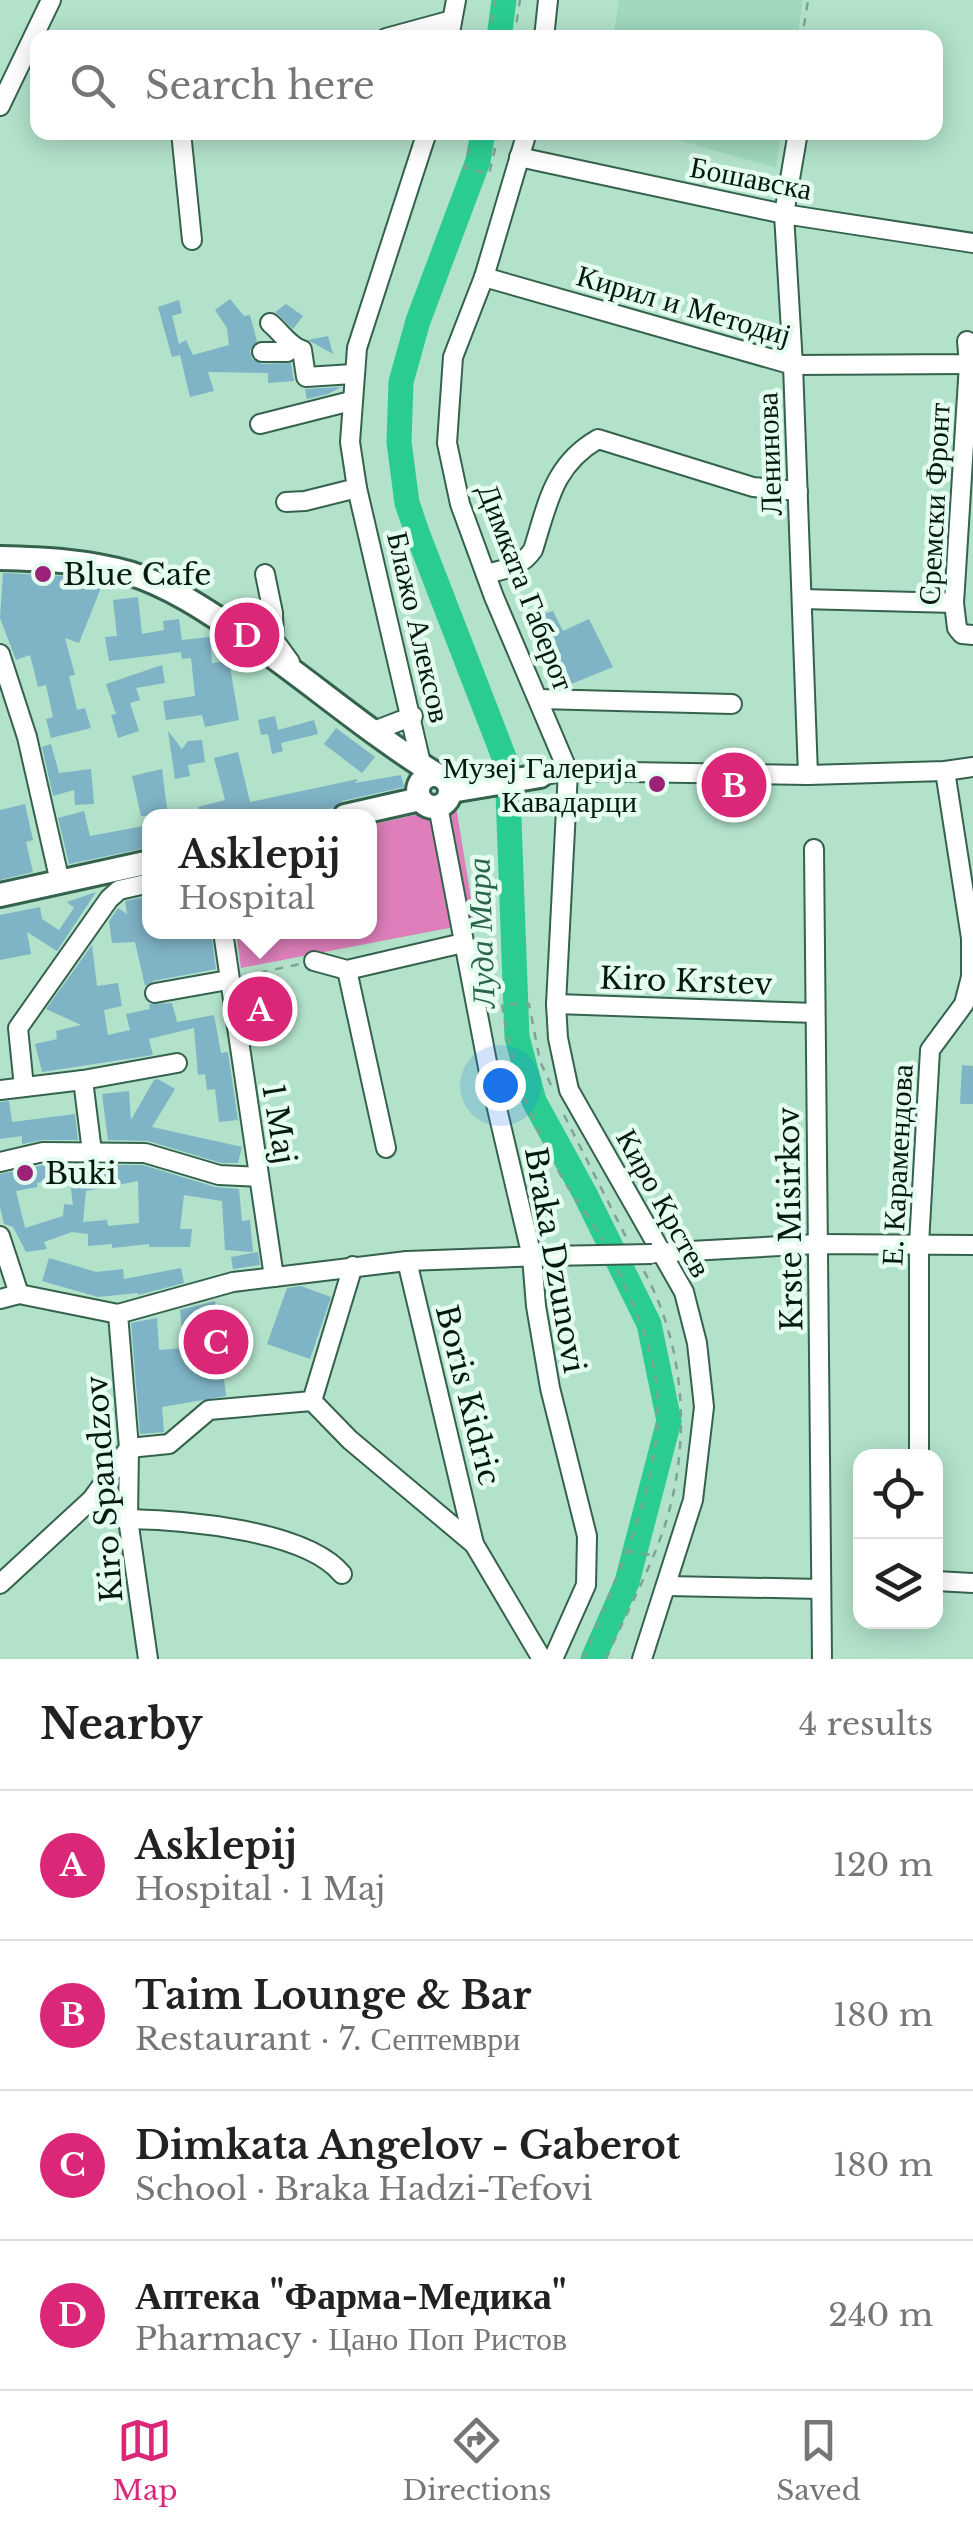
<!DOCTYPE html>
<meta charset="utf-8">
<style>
body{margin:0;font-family:"Libre Baskerville",serif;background:#f6f6f6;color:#222}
.controls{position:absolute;right:30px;bottom:30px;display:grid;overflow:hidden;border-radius:20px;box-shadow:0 5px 25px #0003}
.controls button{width:90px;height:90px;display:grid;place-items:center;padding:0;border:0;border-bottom:2px solid #e0e0e0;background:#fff;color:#222;font:50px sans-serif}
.you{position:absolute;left:500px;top:1085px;width:35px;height:35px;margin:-25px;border:8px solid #fff;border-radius:50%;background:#1a73e8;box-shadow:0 0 0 15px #1a73e833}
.badge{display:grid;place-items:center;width:65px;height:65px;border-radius:50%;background:#db2777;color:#fff;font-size:32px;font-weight:700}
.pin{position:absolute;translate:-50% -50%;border:5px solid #fff;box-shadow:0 2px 10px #0006}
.popup{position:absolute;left:142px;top:809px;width:235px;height:130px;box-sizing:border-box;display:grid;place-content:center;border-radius:20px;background:#fff;filter:drop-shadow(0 2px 8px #0005);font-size:32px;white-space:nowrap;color:#767676}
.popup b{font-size:38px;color:#222}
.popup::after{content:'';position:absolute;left:50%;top:100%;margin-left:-20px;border:20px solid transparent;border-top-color:#fff}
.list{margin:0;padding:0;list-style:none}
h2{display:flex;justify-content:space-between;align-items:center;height:130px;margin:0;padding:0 40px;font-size:42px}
h2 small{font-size:32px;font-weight:400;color:#767676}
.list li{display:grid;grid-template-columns:65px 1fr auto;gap:30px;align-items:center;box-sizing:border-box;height:150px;padding:0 40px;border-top:2px solid #e0e0e0}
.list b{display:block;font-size:38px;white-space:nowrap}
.list p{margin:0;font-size:32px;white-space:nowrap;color:#767676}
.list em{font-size:32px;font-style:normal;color:#767676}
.icon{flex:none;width:55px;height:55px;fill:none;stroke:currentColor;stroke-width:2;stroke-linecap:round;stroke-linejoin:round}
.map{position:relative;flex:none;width:973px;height:1659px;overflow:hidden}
.search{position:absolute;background:#fff;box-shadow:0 5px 25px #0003;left:30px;right:30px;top:30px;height:110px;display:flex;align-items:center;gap:25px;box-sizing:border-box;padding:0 35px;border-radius:20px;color:#767676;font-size:38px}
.sheet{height:730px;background:#fff}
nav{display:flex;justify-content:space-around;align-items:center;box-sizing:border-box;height:140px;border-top:2px solid #e0e0e0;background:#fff;font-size:28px;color:#767676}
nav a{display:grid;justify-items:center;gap:5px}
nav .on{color:#db2777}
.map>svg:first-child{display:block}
.built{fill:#9fd8bc}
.park{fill:#de7fbb}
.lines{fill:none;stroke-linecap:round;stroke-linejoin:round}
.river{stroke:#2bcc92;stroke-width:25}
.building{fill:#7fb3c6;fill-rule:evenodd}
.minor-casing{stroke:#35624d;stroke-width:22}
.tertiary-casing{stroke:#35624d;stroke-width:28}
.path{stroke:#7da491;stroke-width:2.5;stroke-dasharray:8 8;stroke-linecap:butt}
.minor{stroke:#fff;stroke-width:18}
.tertiary{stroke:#fff;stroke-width:22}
.minor-bridge-casing{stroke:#35624d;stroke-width:22;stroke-linecap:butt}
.minor-bridge{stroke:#fff;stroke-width:18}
.poi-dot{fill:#9c2178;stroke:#e5fdf0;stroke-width:4}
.labels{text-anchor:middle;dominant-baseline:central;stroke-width:9;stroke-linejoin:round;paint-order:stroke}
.street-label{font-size:30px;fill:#061910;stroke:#e5fdf0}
.poi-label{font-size:30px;fill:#061910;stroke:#e5fdf0;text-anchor:start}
.water-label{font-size:32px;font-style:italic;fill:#2b644c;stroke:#e5fdf0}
</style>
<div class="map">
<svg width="973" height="1659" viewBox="0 0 973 1659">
<rect width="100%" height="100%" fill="#b2e2ca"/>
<!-- built -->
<g class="built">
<polygon points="619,0 803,0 797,37 613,37"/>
<polygon points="652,133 781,133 776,168"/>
</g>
<!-- park -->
<polygon class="park" points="456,806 475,923 241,968 236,932 370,932 370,825"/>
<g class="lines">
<!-- river -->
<g class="river">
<polyline points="499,38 504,0"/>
<polyline points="483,132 478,161 418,321 401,382 399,442 407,503 418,535 507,765 517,1037 534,1101 585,1194 649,1324 669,1421 627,1582 593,1659"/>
</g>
</g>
<!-- building -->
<g class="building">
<polygon points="230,299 244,316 250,315 257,341 250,351 252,359 262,364 291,363 294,381 268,383 268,373 208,372 214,391 190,397 180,355 172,357 158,307 179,300 182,313 172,316 179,344 186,340 193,355 229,345 227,328 215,310"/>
<polygon points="286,304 303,316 293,329 275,312"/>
<polygon points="328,336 333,354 308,340"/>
<polygon points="341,387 328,394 307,399 305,389"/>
<polygon points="3,573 64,576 102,585 79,643 65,638 75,675 69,676 77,710 85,708 91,728 51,738 46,719 53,717 46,685 38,687 30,655 16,660 0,618"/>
<polygon points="138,597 142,634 164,630 163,621 179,619 182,640 210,637 212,663 229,661 239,720 205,727 202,715 166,720 163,701 195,696 191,658 182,659 181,652 109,661 105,637 117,636 113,600"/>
<polygon points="553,611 563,631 589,619 613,667 564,687 556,687 525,620"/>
<polygon points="162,665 165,683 136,688 140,700 130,703 139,731 118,738 111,715 116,714 106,684"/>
<polygon points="275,716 278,730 314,720 318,734 281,743 283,751 272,754 268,734 261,735 258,720"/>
<polygon points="336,728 375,757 362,773 324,744"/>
<polygon points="168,731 182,749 188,741 202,740 205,762 188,765 190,776 175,779"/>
<polygon points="51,744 59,773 91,769 94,804 75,805 74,790 53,796 42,747"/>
<polygon points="238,752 250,802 358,779 355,783 401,775 404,787 342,801 333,808 297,816 201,816 198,807 225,800 214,758"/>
<polygon points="162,769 168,816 141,816 132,776"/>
<polygon points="25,804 33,840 26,842 33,872 0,880 0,810"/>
<polygon points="84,811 90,836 149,825 150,847 69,864 58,818"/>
<polygon points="96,892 57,951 27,932 31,954 0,960 0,915 40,907 42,919 59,930 74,908 67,902"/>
<polygon points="150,896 150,932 211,932 216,969 153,981 145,986 135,942 112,943 109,921 118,908 127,914 125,901"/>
<polygon points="92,945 97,986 118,983 122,1006 104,1010 108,1035 130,1030 126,1014 150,1009 149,1004 172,1003 177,1022 214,1015 221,1053 228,1052 238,1120 219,1122 215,1089 207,1090 205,1074 198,1075 194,1028 149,1039 153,1055 42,1072 35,1044 57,1039 56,1031 81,1025 46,1009"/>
<polygon points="962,1065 973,1066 973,1104 960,1104"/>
<polygon points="158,1079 175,1089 152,1127 242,1147 238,1163 221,1163 148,1141 108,1140 102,1094 129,1091 131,1120 154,1080"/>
<polygon points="9,1101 12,1122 75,1114 78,1140 43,1140 22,1144 22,1136 0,1139 0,1102"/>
<path d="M44,1165H57L51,1180L37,1183V1187L16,1191L25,1228L63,1216L64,1204L73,1205L68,1165H143L215,1187L239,1189L242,1221L250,1220L253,1252L225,1250L222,1201L184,1195L180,1229H192L190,1247H149V1244L112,1248V1244L88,1246V1234L72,1232L44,1242L47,1249L26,1252L13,1227L4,1224L0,1207V1174ZM138,1181L139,1223L108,1226L107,1220L83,1222L86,1191Z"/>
<polygon points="258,1252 260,1265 233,1269 231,1257"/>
<polygon points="49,1258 96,1272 123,1269 124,1279 181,1268 184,1283 138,1295 138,1293 98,1297 42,1281"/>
<polygon points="301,1286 331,1297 310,1359 267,1344 287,1288"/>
<polygon points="215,1301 226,1396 162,1407 164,1432 140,1434 131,1323 157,1318 159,1350 184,1348 180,1310"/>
</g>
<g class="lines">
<defs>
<g id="minor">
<polyline points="386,38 452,20"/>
<polyline points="449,38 456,0"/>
<polyline points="544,38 548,0"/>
<polyline points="0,106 51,0"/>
<polyline points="181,132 192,240"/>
<polyline points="527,132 484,277 453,357 447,443 460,504 494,597 568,771 556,1004 558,1038 569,1090 684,1292 697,1343 704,1407 693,1500 642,1659"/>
<polyline points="798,132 784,214 793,365 808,775"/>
<polyline points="519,157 784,214 973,243"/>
<polyline points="484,277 793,365 969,364 967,341"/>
<path d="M270,323C281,332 290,347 302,350L306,377L353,374"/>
<polyline points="262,352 287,352 293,348"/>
<polyline points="969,364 954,603 957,628 962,634 973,635"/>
<polyline points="260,424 351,401"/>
<polyline points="286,502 305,501 357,488"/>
<polyline points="265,574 273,613 274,640 290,662"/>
<path d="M486,574C506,569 521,567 533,550C548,503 553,465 598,439L753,487L798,491"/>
<polyline points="802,599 954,603"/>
<polyline points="0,654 27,737 60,882"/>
<polyline points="539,699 732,704"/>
<polyline points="374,731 413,716"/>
<polyline points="423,772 357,488 350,442 357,348 427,132"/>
<polyline points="540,776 568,771 808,775 945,771 973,767"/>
<polyline points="438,806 491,1083 532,1257 536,1306 550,1388 587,1536 586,1585 553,1659"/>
<polyline points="814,849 822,1659"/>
<polyline points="223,932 274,1277"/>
<polyline points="314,961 347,970 463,943"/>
<polyline points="347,970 386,1148"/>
<polyline points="155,993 228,980"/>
<polyline points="556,1004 815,1013"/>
<polyline points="83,1080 92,1152"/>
<polyline points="24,1087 18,1028 109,899 119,890 150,883"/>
<polyline points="0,1090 83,1080 177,1063"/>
<polyline points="0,1162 43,1152 145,1153 219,1175 259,1177"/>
<polyline points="0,1236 19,1294"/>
<polyline points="654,1253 817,1244 973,1245"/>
<polyline points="407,1261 474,1544"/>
<polyline points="0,1299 19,1294 118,1314 233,1282 407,1261 541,1256"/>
<polyline points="118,1314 129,1448 128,1519 148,1659"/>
<polyline points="312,1401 350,1440 474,1544 542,1659"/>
<polyline points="312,1401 353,1266"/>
<polyline points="919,1456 919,1244 930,1050 964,1004 971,977 971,938 945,771"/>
<path d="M128,1519C184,1520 306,1530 342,1574"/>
<polyline points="936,1581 973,1583"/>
<polyline points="0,1584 92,1499 129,1448 169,1444 209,1410 312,1401"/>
<polyline points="667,1586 821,1589"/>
</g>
<g id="tertiary">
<path d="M0,558C45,559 86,561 129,573C168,585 204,609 237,631C305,677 367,732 437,775"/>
<circle cx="434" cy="791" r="16"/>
<polyline points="451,791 540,776"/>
<polyline points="345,816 420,799"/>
<polyline points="0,895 150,862"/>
</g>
</defs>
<!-- minor casing -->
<use href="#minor" class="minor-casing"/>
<!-- tertiary casing -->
<use href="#tertiary" class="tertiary-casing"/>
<!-- path -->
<g class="path">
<polyline points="804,26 808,0"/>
<polyline points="489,38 495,0"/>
<polyline points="514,38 520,0"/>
<polyline points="472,132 465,168 489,174 499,132"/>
<polyline points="244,976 300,964"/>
<path d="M551,1085L540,1061L529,1004H502C510,1065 530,1120 560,1174C573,1197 590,1217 602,1240"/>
<polyline points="564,1115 626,1237"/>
<polyline points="626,1551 651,1555"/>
<path d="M584,1659C620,1562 680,1454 649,1348C641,1321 629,1295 618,1270"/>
<path d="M606,1659C625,1615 650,1571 665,1525C691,1443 686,1348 644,1271"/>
</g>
<!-- minor -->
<use href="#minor" class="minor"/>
<!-- tertiary -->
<use href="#tertiary" class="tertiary"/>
<defs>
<polyline id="minor-bridge" points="548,1256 652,1254"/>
</defs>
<!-- minor-bridge casing -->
<use href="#minor-bridge" class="minor-bridge-casing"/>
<!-- minor-bridge -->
<use href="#minor-bridge" class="minor-bridge"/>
</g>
<!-- markers -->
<g class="poi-dot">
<circle cx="43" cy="574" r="10"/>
<circle cx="657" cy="784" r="10"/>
<circle cx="25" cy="1173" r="10"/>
</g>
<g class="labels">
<!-- street labels -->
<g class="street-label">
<text transform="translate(751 178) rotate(11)">Бошавска</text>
<text transform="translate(684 305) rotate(16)">Кирил и Методиј</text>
<text transform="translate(769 454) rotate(-92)">Ленинова</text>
<text transform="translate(934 504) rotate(-87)">Сремски Фронт</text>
<text transform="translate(526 587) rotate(69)">Димката Габерот</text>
<text transform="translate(419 627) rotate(77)">Блажо Алексов</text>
<text transform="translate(686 981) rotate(2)">Kiro Krstev</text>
<text transform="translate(279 1124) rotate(81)">1 Maj</text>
<text transform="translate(897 1165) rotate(-87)">Е. Карамендова</text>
<text transform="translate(664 1203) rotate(61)">Киро Крстев</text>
<text transform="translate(790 1219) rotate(-91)">Krste Misirkov</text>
<text transform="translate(555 1260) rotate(80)">Braka Dzunovi</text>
<text transform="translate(468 1395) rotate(76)">Boris Kidric</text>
<text transform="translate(104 1489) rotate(-94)">Kiro Spandzov</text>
</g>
<!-- poi labels -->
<g class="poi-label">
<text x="63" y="574">Blue Cafe</text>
<text x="637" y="767" text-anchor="end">Музеј Галерија<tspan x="637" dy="34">Кавадарци</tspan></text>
<text x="45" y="1173">Buki</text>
</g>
<!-- water labels -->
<g class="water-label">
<text transform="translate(481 933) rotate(-92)">Луда Мара</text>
</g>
</g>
</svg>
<div class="controls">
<button><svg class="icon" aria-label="locate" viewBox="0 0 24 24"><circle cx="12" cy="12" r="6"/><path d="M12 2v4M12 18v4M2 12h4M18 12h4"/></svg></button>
<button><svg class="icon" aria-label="layers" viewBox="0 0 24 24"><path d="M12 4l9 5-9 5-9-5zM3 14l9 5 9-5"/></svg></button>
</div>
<div class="you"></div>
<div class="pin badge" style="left:260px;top:1009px">A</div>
<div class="popup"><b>Asklepij</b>Hospital</div>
<div class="pin badge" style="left:734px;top:785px">B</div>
<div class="pin badge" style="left:216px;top:1342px">C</div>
<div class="pin badge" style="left:247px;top:635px">D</div>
<div class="search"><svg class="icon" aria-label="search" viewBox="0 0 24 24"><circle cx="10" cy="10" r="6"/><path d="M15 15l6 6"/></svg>Search here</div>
</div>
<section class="sheet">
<h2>Nearby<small>4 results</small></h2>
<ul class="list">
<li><span class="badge">A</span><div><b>Asklepij</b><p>Hospital · 1 Maj</p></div><em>120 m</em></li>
<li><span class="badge">B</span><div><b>Taim Lounge &amp; Bar</b><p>Restaurant · 7. Септември</p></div><em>180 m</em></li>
<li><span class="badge">C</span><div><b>Dimkata Angelov - Gaberot</b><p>School · Braka Hadzi-Tefovi</p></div><em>180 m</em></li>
<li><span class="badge">D</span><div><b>Аптека &quot;Фарма-Медика&quot;</b><p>Pharmacy · Цано Поп Ристов</p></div><em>240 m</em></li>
</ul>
</section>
<nav>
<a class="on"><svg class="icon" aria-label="map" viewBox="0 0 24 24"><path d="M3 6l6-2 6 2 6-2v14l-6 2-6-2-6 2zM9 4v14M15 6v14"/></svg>Map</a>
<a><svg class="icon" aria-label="directions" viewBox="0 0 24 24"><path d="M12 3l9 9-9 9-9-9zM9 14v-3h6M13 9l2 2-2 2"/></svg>Directions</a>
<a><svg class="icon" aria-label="saved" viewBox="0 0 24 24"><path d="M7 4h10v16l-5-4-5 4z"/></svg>Saved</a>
</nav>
